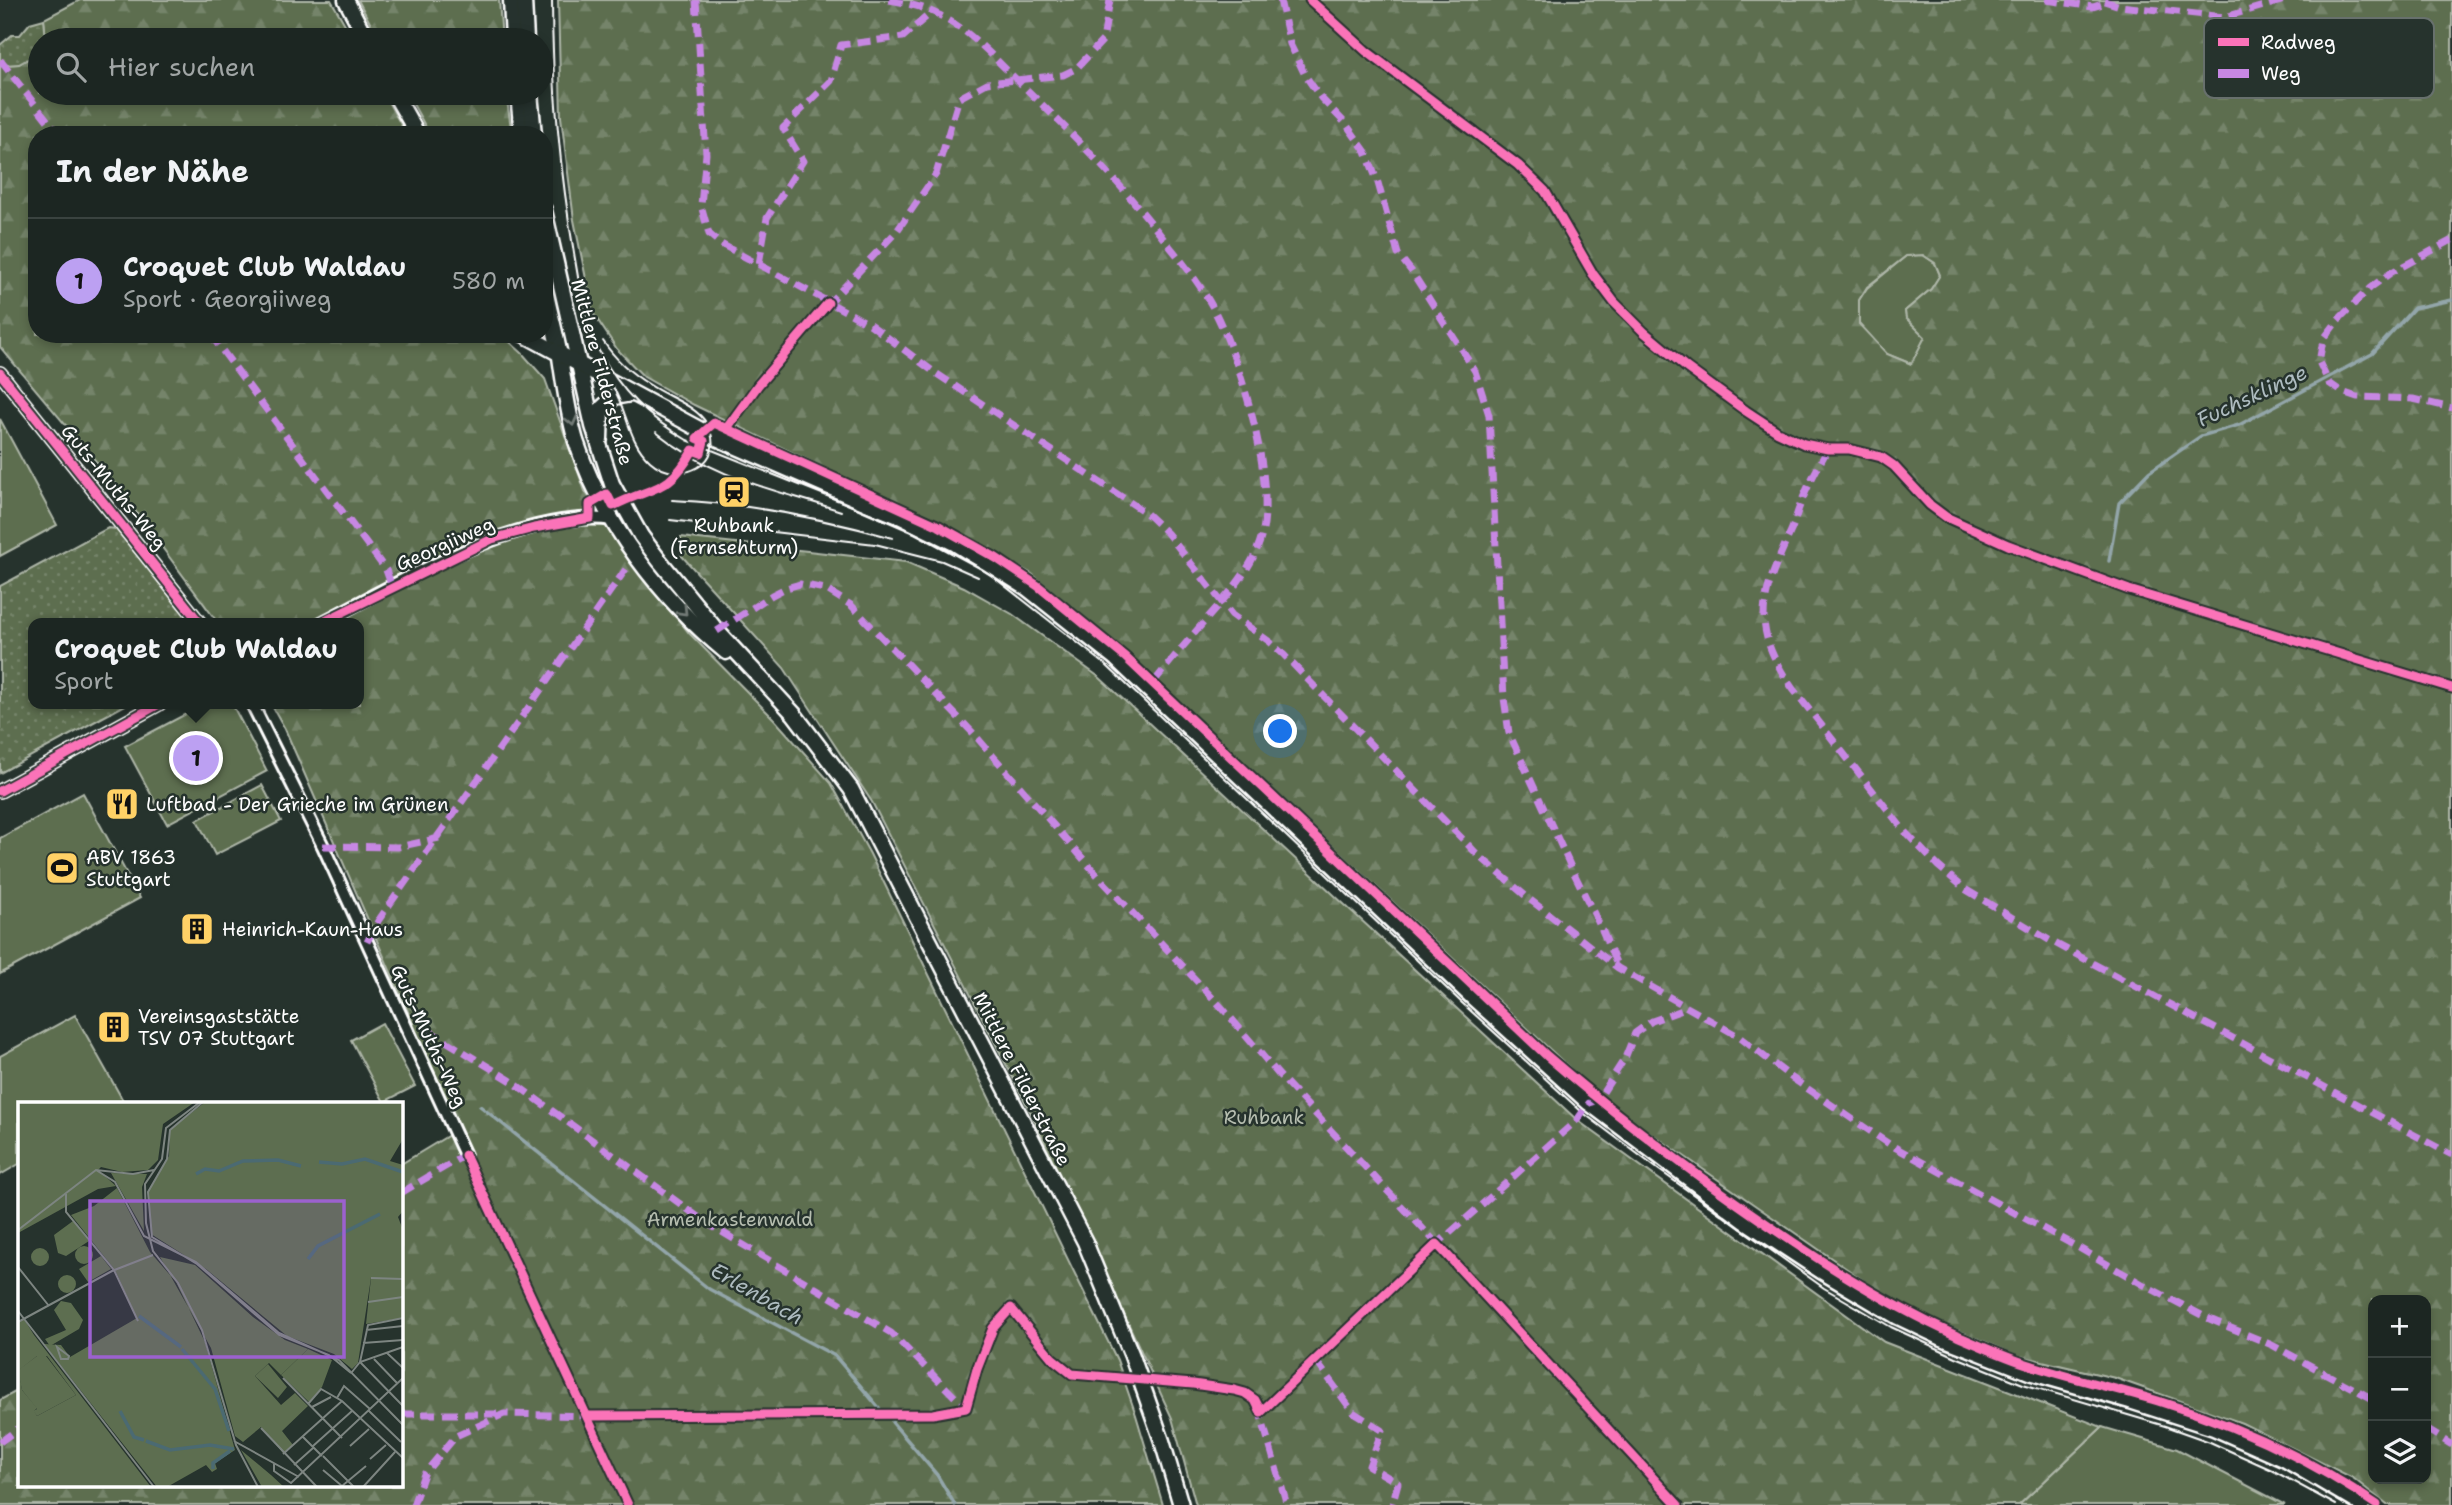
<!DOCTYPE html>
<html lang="de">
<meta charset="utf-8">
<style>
body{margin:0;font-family:"Shantell Sans",sans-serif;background:#252e2a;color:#f1f3f6}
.controls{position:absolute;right:21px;bottom:21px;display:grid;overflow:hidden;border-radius:14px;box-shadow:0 4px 10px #0003}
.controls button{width:63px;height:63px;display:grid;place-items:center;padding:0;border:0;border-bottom:2px solid #3a4340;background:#1c2622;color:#f1f3f6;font:35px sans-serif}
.you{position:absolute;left:1281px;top:732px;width:24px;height:24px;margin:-18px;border:5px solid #fff;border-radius:50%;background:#1a73e8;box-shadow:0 0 0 10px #1a73e833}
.badge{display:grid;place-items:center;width:46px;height:46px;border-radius:50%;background:#bca0f2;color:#111;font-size:23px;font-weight:700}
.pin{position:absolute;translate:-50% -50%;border:4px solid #fff;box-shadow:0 2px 7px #0006}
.popup{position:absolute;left:28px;top:618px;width:336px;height:91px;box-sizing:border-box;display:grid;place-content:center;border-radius:14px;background:#1c2622;filter:drop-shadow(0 2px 5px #0005);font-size:23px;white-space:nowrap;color:#a0a5a5}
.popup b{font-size:26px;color:#f1f3f6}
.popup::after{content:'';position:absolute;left:50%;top:100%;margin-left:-14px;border:14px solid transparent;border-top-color:#1c2622}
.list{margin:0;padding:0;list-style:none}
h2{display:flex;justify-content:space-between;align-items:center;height:91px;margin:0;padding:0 28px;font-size:30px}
h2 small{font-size:23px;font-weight:400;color:#a0a5a5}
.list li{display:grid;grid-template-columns:46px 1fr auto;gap:21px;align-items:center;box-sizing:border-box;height:126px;padding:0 28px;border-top:2px solid #3a4340}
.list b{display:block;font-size:26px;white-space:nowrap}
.list p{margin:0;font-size:23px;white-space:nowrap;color:#a0a5a5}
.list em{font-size:23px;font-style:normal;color:#a0a5a5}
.icon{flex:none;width:38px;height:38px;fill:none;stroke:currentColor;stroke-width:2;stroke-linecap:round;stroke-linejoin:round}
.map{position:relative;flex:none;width:2452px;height:1505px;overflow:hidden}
.search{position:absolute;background:#1c2622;box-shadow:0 4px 10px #0003;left:28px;top:28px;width:525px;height:77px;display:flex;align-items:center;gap:18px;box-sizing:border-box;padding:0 24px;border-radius:38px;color:#a0a5a5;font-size:26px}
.panel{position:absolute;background:#1c2622;box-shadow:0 4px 10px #0003;left:28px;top:126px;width:525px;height:217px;border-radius:28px}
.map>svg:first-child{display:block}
.green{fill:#5d6e50;stroke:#aeb6a8;stroke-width:2}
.forest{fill:url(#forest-firs);stroke:#aeb6a8;stroke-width:2;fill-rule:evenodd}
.park{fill:url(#park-dots);stroke:#aeb6a8;stroke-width:2}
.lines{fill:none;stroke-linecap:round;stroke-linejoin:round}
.stream{stroke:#93a6aa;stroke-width:3.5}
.street-casing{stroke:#fff;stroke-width:16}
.secondary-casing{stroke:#fff;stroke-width:19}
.street{stroke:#26332d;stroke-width:10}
.secondary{stroke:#26332d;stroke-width:14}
.tram{stroke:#fff;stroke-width:2}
.quiet{stroke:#c787e3;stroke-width:7;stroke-dasharray:14 7;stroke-linecap:butt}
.cycleway-casing{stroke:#26332d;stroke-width:13}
.cycleway{stroke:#fb73b8;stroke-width:9}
.oneway{stroke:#727a76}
.labels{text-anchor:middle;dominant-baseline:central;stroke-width:5;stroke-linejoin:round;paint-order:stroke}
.street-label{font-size:19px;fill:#fff;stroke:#26332d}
.poi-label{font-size:19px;fill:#fff;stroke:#26332d;text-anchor:start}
.park-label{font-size:19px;fill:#b6beb0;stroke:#26332d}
.water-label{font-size:21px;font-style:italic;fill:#aebcc0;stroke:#26332d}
.inset-river{fill:none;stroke:#4b6a72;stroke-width:3.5}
.inset-road{fill:none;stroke:#7d8581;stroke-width:2}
.view{fill:#9c61cf;fill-opacity:0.15;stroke:#9c61cf;stroke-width:3.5}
.inset-edge{fill:none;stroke:#fff;stroke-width:3.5}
.key{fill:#26332d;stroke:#67706c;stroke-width:2}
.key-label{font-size:19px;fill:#fff}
</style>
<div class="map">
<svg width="2452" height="1505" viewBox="0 0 2452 1505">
<defs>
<pattern id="forest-firs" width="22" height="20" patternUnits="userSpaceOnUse" patternTransform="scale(1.75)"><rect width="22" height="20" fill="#5d6e50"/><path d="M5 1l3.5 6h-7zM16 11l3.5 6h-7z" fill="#75846a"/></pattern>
<pattern id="park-dots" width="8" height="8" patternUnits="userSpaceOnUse" patternTransform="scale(1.75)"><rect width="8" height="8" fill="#5d6e50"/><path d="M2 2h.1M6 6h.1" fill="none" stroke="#75846a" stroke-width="1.8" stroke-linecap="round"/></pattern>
</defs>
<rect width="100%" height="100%" fill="#26332d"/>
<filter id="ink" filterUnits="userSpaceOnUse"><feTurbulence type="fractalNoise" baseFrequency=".0143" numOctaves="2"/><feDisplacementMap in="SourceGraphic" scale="14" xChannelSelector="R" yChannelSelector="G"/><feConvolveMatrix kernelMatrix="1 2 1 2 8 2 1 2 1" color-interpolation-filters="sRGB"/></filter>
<g filter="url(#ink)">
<!-- green -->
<g class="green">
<polygon points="1923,255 1935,263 1940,275 1931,289 1905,311 1906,318 1925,337 1912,364 1887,354 1859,323 1859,300 1867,288 1906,256"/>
<polygon points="0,419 57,525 0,556"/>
<polygon points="205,704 232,704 267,771 167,824 125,746"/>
<polygon points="262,785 281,821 215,855 197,820"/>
<polygon points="83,793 140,898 0,974 0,838"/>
<polygon points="75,1015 125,1104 19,1104 19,1164 0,1175 0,1056"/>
<polygon points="382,1023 415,1086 384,1102 351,1040"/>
<polygon points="2102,1427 2177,1449 2285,1505 2019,1505"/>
</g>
<!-- forest -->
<g class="forest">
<polygon points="80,0 331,0 354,40 46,40 44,19"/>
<polygon points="358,0 499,0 502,40 379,40"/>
<path d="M558,0H2452V1505H2387L2353,1478L2242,1423L2115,1378L2016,1355L1899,1305L1606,1102L1124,650L1032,574L953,530L694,405L644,377L617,349L593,313L574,220L561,117ZM1923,255L1935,263L1940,275L1931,289L1905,311L1906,318L1925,337L1911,364L1887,354L1859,324V300L1867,287L1906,256ZM2426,1300V1479H2373V1300Z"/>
<polygon points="40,52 40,93 383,93 407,135 37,135 37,334 501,334 522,353 545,379 585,491 615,537 689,633 774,719 831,783 870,854 1117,1360 1136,1415 1163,1505 0,1505 0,1400 19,1390 19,1486 401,1486 401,1164 459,1129 285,729 271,704 359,704 359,623 218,623 116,485 0,347 0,65 19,64"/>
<polygon points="407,93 506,93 512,135 430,135"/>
<polygon points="681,537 906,562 964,587 1012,614 1099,677 1577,1120 1884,1342 2102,1427 2019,1505 1196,1505 1172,1418 1032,1115 872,802 784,668 681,555"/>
</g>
<!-- park -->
<g class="park">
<polygon points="44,19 46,40 40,40 40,52 19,64 4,65 0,60 0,45 12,35 20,35 30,23"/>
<polygon points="108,528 116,529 192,623 33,623 33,704 127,704 0,773 0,586"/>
</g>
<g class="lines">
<!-- stream -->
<g class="stream">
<polyline points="2109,561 2119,503 2149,472 2201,436 2239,425 2372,354 2414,308 2452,300"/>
<polyline points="480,1106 709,1289 835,1356 880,1409"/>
<polyline points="892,1422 937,1475 955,1505"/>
</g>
<defs>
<g id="street">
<polyline points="0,373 200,623"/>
<path d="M321,623C399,583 524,507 613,520"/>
<polyline points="252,704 323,846 465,1155"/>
<polyline points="0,791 159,704"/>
</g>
<g id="secondary">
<polyline points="346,0 367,40"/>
<polyline points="511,0 513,40"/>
<polyline points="524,0 526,40"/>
<polyline points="394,93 418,135"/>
<polyline points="518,93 522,135"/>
<polyline points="530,93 534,135"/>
<polyline points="544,210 593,426 612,484 641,536 659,560 717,631 794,714 851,789 1085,1242 1132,1356 1162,1441 1181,1505"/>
<path d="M544,283C548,308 556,332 560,357C564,385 568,414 576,441C602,522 661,599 726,652"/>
<polyline points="523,334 712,436 917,525 986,562 1027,588 1114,657 1471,996 1589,1103 1745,1221 1821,1271 1898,1317 1942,1338 2029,1372 2130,1401 2214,1428 2284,1459 2362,1505"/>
<polyline points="600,439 601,409 614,397 631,394"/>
</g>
</defs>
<!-- street casing -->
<use href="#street" class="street-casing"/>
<!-- secondary casing -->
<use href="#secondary" class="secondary-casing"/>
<!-- street -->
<use href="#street" class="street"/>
<!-- secondary -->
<use href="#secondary" class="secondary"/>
<!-- tram -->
<g class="tram">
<path d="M552,0C552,87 560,173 575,259C580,289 585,324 599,351C622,393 646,416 687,440L897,524L952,551L991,575L1106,665L1461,1002L1582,1112L1659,1170L1824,1288L1891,1327L1956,1357L2023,1384L2165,1426L2210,1442L2272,1470L2336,1505"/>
<path d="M603,341C615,359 632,374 650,385C667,397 696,405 707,424C729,463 680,488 650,461C628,441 627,410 612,385"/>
<path d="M656,432C716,480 771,488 841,511"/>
<path d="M672,500C747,503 821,518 893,538"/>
<polyline points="670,520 875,544 942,561 978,577"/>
</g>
<!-- quiet -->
<g class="quiet">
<polyline points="696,0 706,154 701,205 709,234 721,244 871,325 934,372 1146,513 1167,533 1232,615 1270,642 1284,655 1476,853 1528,898 1618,968 1738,1036 1792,1078 1889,1144 2079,1248 2144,1285 2207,1318 2272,1345 2373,1399"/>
<path d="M889,0C906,3 924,7 939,15C970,30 995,59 1020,83C1072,133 1122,184 1166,242C1183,262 1199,283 1212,306C1240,358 1274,473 1263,530C1255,568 1228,594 1204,622C1185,644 1167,665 1150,687"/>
<polyline points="1280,0 1290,44 1305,75 1321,98 1346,124 1366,152 1378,183 1398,254 1412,272 1475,371 1489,415 1504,698 1509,733 1570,865 1602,930 1617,965"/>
<polyline points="2046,0 2093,7 2102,4 2104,0"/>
<polyline points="2104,1 2120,6 2225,17 2285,0"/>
<polyline points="0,60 59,135"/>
<polyline points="2452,240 2392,272 2370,288 2338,320 2323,340 2319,362 2329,383 2342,392 2357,397 2413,399 2452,408"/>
<polyline points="759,264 767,218 803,161 783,128 831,81 841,45 903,37 932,12"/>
<polyline points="826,306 897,231 936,174 959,98 987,83 1063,75 1077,68 1103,40 1110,0"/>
<polyline points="210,334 386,570 392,587"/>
<path d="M1828,449C1817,468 1807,487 1799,508C1796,516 1794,525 1790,533C1761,598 1749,626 1793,689L1906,833L1938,866L1965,889L2049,940L2452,1155"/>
<polyline points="717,631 772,595 786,588 800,584 825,589 851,605 973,733 1099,877 1225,1011 1278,1074 1441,1248"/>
<polyline points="323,846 398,847 439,838"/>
<polyline points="367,942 378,921 626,569"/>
<polyline points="428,1030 510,1080 705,1222 891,1333 966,1408"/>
<polyline points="401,1193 465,1155 467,1160"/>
<polyline points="1434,1247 1577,1120 1589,1103 1598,1100 1625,1058 1635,1033 1652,1021 1688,1008"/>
<polyline points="1316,1361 1353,1412 1382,1430 1369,1466 1398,1483 1392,1505"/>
<polyline points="1258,1406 1287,1505"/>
<polyline points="401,1414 497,1414"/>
<polyline points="2426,1429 2452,1445"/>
<polyline points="0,1442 19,1428"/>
<polyline points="413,1505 424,1474 456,1436 504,1414 589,1416"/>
</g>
<defs>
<g id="cycleway">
<polyline points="1310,0 1366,51 1518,165 1545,191 1593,274 1614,302 1644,332 1687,368 1746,411 1778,432 1804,444 1828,449 1849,449 1881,457 1894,466 1930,505 1946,517 2008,545 2129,590 2452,688"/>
<polyline points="0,373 200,623"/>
<polyline points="727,428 758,385 828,303"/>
<path d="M321,623L492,539L534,528L590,518V504L607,494L613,506C653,485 668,495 693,450L701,453L704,441L697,438L714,423L939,526L996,558L1038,586L1125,657L1547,1056C1607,1108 1670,1156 1735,1202C1806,1252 1877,1300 1957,1336C1981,1346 2006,1358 2030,1365C2072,1379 2116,1388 2158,1401C2236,1425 2310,1459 2377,1505"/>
<polyline points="0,791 159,704"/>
<polyline points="465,1155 628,1505"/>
<polyline points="588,1416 933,1414 966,1408 977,1369 993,1328 1011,1308 1052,1358 1072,1374 1193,1384 1234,1390 1245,1393 1255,1400 1261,1412 1437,1244 1678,1505"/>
</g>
</defs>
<!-- cycleway casing -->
<use href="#cycleway" class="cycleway-casing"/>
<!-- cycleway -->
<use href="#cycleway" class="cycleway"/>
</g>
<!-- one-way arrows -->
<defs><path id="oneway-chevron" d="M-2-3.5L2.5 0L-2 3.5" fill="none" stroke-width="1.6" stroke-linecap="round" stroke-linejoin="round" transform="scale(1.75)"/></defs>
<g class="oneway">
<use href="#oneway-chevron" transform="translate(572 421) rotate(77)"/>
<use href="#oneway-chevron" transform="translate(683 611) rotate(46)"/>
</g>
</g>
<!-- icons -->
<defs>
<symbol id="station-square" viewBox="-11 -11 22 22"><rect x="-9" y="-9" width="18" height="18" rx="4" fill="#ffd166" stroke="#26332d"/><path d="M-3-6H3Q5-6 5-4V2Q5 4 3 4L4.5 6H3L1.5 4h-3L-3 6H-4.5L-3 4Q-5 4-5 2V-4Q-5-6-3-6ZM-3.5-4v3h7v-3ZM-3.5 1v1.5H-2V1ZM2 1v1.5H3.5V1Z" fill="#111"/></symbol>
<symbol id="restaurant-square" viewBox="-11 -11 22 22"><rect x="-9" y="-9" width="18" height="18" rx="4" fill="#ffd166" stroke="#26332d"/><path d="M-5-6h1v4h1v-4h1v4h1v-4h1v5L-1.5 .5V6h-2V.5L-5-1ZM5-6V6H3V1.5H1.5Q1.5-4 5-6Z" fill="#111"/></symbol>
<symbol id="stadium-square" viewBox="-11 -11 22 22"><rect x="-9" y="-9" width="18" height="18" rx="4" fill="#ffd166" stroke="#26332d"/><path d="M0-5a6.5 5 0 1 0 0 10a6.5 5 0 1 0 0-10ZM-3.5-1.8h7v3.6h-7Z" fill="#111"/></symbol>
<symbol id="building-square" viewBox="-11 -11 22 22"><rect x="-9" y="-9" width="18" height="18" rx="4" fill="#ffd166" stroke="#26332d"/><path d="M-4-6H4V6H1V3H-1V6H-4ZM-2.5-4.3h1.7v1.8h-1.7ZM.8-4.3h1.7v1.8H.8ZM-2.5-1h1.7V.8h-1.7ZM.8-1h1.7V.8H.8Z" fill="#111"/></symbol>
</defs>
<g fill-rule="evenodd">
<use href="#station-square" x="715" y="473" width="38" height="38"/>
<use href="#restaurant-square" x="103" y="785" width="38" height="38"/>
<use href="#stadium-square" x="43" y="849" width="38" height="38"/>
<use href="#building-square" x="178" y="910" width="38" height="38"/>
<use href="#building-square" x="95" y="1008" width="38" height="38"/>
</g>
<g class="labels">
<!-- street labels -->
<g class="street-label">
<text transform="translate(602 372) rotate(75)">Mittlere Filderstraße</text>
<text transform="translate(114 487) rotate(51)">Guts-Muths-Weg</text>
<text transform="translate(445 544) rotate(-24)">Georgiiweg</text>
<text transform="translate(429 1036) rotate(65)">Guts-Muths-Weg</text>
<text transform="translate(1022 1079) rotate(63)">Mittlere Filderstraße</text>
</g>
<!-- poi labels -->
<g class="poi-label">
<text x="734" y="525" text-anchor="middle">Ruhbank<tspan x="734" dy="22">(Fernsehturm)</tspan></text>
<text x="146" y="804">Luftbad - Der Grieche im Grünen</text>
<text x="86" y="857">ABV 1863<tspan x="86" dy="22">Stuttgart</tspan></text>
<text x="222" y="929">Heinrich-Kaun-Haus</text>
<text x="138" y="1016">Vereinsgaststätte<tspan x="138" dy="22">TSV 07 Stuttgart</tspan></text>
</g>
<!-- park labels -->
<g class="park-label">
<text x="1264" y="1117">Ruhbank</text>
<text x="730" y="1219">Armenkastenwald</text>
</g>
<!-- water labels -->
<g class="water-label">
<text transform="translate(2252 396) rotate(-25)">Fuchsklinge</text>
<text transform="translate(757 1294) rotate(30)">Erlenbach</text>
</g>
</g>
<!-- overview -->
<g transform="translate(18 1102)">
<rect width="385" height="385" fill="#26332d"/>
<path d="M55,119L71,139L48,154L40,151L36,133ZM57 153a9 9 0 1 1 18 0a9 9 0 1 1-18 0ZM13 155a9 9 0 1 1 18 0a9 9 0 1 1-18 0ZM40 182a9 9 0 1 1 18 0a9 9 0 1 1-18 0ZM353,176H385V216L348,222ZM43,199L53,201L65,218L61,227L32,244L27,237L48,228L36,208ZM290,247L314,258L304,285L291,300L263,273ZM19,254H28L58,293L19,314L15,309L19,307L4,288L0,268ZM250,262L269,285L260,296L237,274ZM223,348L253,373L266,385H244Z" fill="#5d6e50"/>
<path d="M0,0H177L145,22L140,58L130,68L104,70L83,65L80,68L98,84L80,87L0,131ZM187,0H385V37L372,59L385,63V109L380,115L385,128V176H353L340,261L334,267L316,252L269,234L188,167L133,132L130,89L151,54L152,28ZM93,71L129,72L124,85L126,129ZM99,86L132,150L158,180L187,240L217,348L197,361L199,367L194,370L188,363L149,385H139L26,242L43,243L52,255L119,216L97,168L53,113L76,104ZM142,155L177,163L235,215L267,238L290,247L263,273L251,261L237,274L263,303L277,291L290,304L264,329L275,343L265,351L243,325L225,340L217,334L193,246ZM6,217L16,233L133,385H0V220ZM19,254H29L58,293L19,314L16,309L19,306L4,288L1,268Z" fill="#5d6e50" fill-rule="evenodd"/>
<path d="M83,154L93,167L70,180L61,167Z" fill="#5d6e50"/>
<path class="inset-river" d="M301,60L324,62L347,57L385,70M178,72L187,67L201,69L225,59L260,58L283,64M290,157L300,144L362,112M121,214L163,245M164,247L197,287L211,329M102,309L116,335L126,338M128,339L152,348L192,343L216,347M195,367V361L212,349"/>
<path class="inset-road" d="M182,0L148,26L144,57L127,82L128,121L135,149L160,181L184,228L218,343L240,385M185,0L152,28L149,57L130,90L134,135L179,162L261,233L311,253L333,271M78,68L97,80L126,134L178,160L261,231L321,258L385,323M48,92V110L96,168L120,219M0,128L78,68L115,72L136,68M0,165L31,204M353,176L385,177M350,200L385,195M0,209L136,385M0,220L94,169L135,153M348,228L385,224M345,241L385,238M39,245L51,254L50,257H43ZM369,251L385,266M356,257L379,281M342,260L350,223L385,216M342,260L385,304M334,270L342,260L385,245M265,276L324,336M319,296L326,284L352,307M290,302L303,287L324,299L385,356M294,305L313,295M351,309L383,340M243,326L299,385M285,335L304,354M216,339L281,375M295,344L334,309M332,344L351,327M265,352L324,299M305,354L336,385M352,357L368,343M256,362V369L273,381L385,276M276,363L295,346M305,368L324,384L348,364M345,385L377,350"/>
<path class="view" d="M72,99H326V255H72Z"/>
<rect width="385" height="385" class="inset-edge"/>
</g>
<!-- legend -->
<rect x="2204" y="18" width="230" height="80" rx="10" class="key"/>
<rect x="2218" y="38" width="31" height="8" fill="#fb73b8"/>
<rect x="2218" y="69" width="31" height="9" fill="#c787e3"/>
<g class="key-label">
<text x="2261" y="49">Radweg</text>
<text x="2261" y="80">Weg</text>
</g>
</svg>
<div class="controls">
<button>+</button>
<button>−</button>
<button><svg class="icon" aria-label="layers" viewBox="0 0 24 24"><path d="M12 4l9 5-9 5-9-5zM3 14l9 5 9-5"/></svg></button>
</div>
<div class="you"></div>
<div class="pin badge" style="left:196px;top:758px">1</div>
<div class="popup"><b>Croquet Club Waldau</b>Sport</div>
<div class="search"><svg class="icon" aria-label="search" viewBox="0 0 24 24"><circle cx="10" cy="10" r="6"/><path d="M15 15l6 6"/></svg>Hier suchen</div>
<section class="panel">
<h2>In der Nähe<small></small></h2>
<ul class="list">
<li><span class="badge">1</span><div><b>Croquet Club Waldau</b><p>Sport · Georgiiweg</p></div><em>580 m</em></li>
</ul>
</section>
</div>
